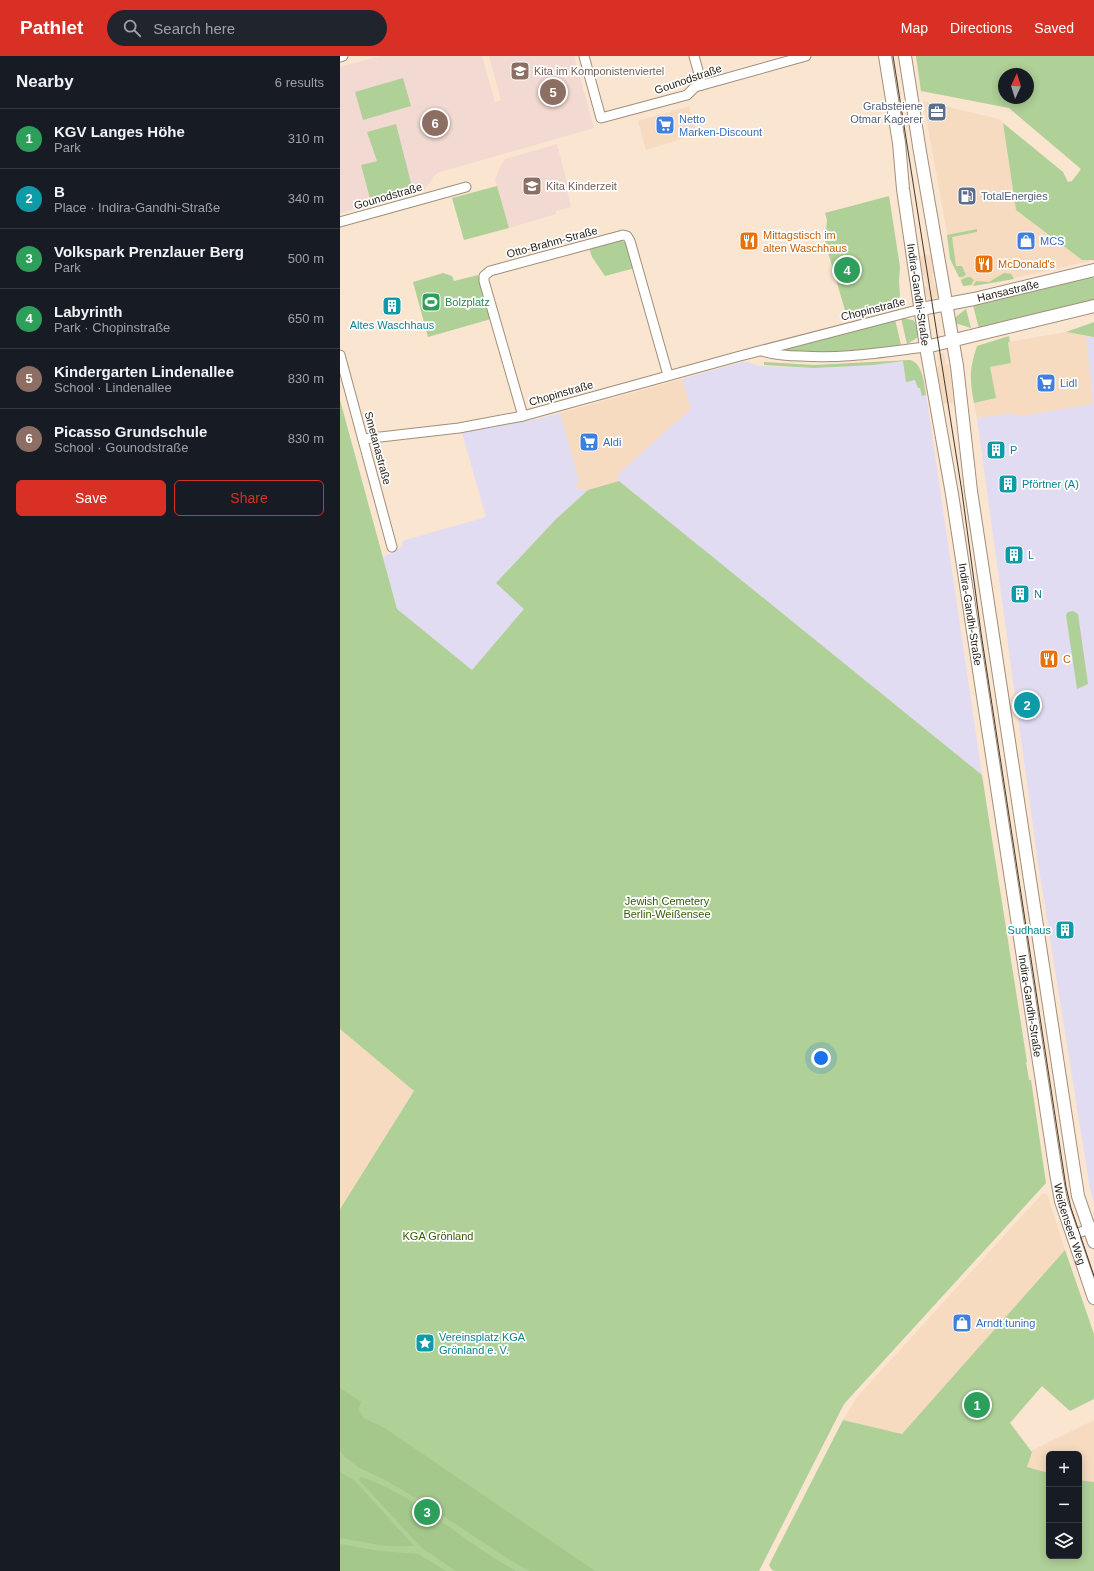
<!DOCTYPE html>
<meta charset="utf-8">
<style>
body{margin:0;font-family:Helvetica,sans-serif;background:#20242c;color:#f1f3f6}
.controls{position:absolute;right:12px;bottom:12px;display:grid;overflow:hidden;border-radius:6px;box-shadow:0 2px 10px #0003}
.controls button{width:36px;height:36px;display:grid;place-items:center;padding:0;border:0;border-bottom:1px solid #363941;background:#171b24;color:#f1f3f6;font:20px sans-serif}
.compass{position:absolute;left:658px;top:12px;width:36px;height:36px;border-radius:50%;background:#171b24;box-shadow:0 2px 10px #0003;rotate:4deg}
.you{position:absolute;left:481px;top:1002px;width:14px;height:14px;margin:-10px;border:3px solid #fff;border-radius:50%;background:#1a73e8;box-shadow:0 0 0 6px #1a73e833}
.badge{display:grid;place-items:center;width:26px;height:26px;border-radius:50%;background:#d93025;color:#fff;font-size:13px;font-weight:700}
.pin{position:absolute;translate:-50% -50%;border:2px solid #fff;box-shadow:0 1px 4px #0006}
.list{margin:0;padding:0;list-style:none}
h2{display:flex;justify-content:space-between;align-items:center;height:52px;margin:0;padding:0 16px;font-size:17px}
h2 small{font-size:13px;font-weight:400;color:#9ea1a6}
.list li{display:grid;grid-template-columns:26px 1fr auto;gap:12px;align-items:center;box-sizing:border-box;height:60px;padding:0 16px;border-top:1px solid #363941}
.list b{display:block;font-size:15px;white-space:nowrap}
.list p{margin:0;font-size:13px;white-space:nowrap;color:#9ea1a6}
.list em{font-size:13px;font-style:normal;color:#9ea1a6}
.actions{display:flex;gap:8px;padding:12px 16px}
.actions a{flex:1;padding:9px 0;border:1px solid #d93025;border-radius:6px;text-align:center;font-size:14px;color:#d93025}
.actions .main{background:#d93025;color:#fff}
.icon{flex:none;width:22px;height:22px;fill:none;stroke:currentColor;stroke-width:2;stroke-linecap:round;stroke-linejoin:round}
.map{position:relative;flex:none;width:754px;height:1515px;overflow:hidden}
header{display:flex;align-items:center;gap:24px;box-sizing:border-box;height:56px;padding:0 20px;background:#d93025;color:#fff}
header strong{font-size:19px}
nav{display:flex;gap:22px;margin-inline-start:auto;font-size:14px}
.search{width:280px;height:36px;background:#20242c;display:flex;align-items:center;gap:10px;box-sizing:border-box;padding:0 14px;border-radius:22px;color:#9ea1a6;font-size:15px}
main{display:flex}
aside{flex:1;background:#171b24}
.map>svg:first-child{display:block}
.built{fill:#f6dbc0}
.industrial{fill:#e1dcf1}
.education{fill:#f2d9d2}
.green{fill:#afd097;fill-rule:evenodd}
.forest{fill:#a4c78b}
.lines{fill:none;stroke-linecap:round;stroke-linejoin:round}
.minor-casing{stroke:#a18e7a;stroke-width:11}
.secondary-casing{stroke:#a18e7a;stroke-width:14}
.minor{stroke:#fff;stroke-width:9}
.secondary{stroke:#fff;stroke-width:12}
.tram{stroke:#42392f;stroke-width:1}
.labels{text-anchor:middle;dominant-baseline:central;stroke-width:3.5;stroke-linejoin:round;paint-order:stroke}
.education-label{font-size:11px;fill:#785e54;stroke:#fff;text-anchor:start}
.street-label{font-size:11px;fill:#272018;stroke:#fff}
.service-label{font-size:11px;fill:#4e5e75;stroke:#fff;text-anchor:end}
.shop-label{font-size:11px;fill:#366cbe;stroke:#fff;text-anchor:start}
.food-label{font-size:11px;fill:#c56008;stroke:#fff;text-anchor:start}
.leisure-label{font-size:11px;fill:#27864d;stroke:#fff;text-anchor:start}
.culture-label{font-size:11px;fill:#0d838f;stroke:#fff;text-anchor:start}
.park-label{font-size:11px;fill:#335b00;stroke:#fff}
</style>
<header>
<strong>Pathlet</strong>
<div class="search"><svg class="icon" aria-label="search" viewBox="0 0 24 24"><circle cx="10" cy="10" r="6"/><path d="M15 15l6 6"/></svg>Search here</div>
<nav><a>Map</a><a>Directions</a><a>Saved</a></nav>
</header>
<main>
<aside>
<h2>Nearby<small>6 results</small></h2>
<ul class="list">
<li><span class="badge" style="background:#2e9e5b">1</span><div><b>KGV Langes Höhe</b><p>Park</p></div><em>310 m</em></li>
<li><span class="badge" style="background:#0f9aa8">2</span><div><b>B</b><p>Place · Indira-Gandhi-Straße</p></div><em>340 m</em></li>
<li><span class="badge" style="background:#2e9e5b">3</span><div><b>Volkspark Prenzlauer Berg</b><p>Park</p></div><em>500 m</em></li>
<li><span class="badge" style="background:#2e9e5b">4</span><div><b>Labyrinth</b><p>Park · Chopinstraße</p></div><em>650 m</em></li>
<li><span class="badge" style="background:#8d6e63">5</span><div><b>Kindergarten Lindenallee</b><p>School · Lindenallee</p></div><em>830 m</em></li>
<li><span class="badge" style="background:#8d6e63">6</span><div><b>Picasso Grundschule</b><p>School · Gounodstraße</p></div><em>830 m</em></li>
</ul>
<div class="actions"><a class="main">Save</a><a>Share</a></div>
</aside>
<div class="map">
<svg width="754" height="1515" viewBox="0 0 754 1515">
<rect width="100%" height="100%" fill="#fae5d0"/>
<!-- built -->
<g class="built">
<polygon points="583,45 659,63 663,67 676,154 742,204 754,204 648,228 623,230 613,209"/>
<polygon points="349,50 357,78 306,94 298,65"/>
<polygon points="592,199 596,217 592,218 594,229 598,229 599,240 589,244 587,242 584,231 587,230 585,220 583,220 580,200"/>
<polygon points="726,276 746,280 753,348 674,361 673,357 637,362 634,347 647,345 642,312 671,307 668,286"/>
<polygon points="604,297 606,309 609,308 614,347 604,348 596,311 599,310 597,298"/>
<polygon points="342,323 351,353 278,418 279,425 248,434 233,432 239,425 220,357"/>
<polygon points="0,973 74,1035 0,1152"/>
<polygon points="702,1138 707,1138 725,1194 562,1378 503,1364 517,1341"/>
<polygon points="754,1364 754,1426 739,1424 739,1398 709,1398 709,1417 687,1411 691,1395"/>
</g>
<!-- industrial -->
<g class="industrial">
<polygon points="746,280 754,281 754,1146 750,1133 698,807 637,362 673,357 674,361 753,348"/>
<polygon points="570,304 576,307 584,325 642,719 279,425 278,418 351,353 342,323 405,305 419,310 474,312 533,309"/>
<polygon points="220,357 239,425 233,432 248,434 216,463 156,527 185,553 132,614 57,553 43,501 63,490 62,485 146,461 122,377 197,363"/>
</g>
<!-- education -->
<g class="education">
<polygon points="40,0 142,0 155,46 161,44 149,0 234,0 254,72 97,117 85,133 0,157 0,11"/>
<polygon points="217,88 227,127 226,131 231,151 216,155 216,158 169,172 155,124 161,109 165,103"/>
</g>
<!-- green -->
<g class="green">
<path d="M576,0H754V204H742L676,154L663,67L723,116L728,126L732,125L741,113L669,52L581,35ZM664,18H688V42H664Z"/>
<polygon points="63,22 71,50 23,64 15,36"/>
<polygon points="56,68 73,135 31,146 21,109 37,105 27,76"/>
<polygon points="157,130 169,172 124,184 112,142"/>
<path d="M549,140L560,211L559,225L560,240C552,253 522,258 507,261L485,186L487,164L485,157Z"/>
<polygon points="637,173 637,176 612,181 616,210 622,210 626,219 622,221 619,221 610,203 607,179"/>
<polygon points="280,184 286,187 295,212 265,220 252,201 249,192"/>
<polygon points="103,217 112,220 114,225 138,219 151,263 88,281 73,226"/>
<polygon points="664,217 671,218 674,223 633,230 636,225 649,226"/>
<polygon points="754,220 754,246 639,273 633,249"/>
<polygon points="627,221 630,221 634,224 631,229 623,230 621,224"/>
<polygon points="626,253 631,272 615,267 614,264 617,260"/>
<path d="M561,262L573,264C578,269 579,276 577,282L567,288Z"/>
<polygon points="555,263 561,289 495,297 448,296 446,295 447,292"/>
<polygon points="754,266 754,281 726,276"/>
<path d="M669,280L670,286H668L671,307L650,311L656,342L634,347C630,323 629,314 637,290Z"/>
<path d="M570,304C583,307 584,328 586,339L582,340L580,332H578L575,324L566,326L563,305L533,309L474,312L424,309V306L474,309Z"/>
<polygon points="0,344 57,553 132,614 184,553 156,527 216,463 248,434 279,425 642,719 687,1006 686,1006 689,1024 691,1024 706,1127 504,1348 419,1515 0,1515 0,1153 74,1035 0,973"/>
<polygon points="733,555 738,558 748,628 737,633 726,559 728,556"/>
<polygon points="725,1194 754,1278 754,1343 730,1355 702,1330 670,1367 692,1396 687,1411 709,1417 709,1500 739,1500 739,1424 754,1426 754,1515 435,1515 432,1514 429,1509 503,1364 562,1378"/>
</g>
<!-- forest -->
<g class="forest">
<polygon points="0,1332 21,1346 18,1354 23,1360 23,1362 43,1371 255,1515 190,1515 170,1504 76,1442 47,1425 18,1411 5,1401 0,1395"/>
<polygon points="0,1416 15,1425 74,1490 46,1490 0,1482"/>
<path d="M21,1421C79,1440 123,1487 176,1515H116L82,1492L19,1424Z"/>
<polygon points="0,1488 40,1495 78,1498 106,1515 0,1515"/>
</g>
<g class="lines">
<defs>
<g id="minor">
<polyline points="244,0 261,62 347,39 355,31 466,0"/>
<polyline points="354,0 362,29"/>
<polyline points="0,1 3,0"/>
<polyline points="0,166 126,131"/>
<path d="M422,295C435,299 447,300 461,300C503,303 544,296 586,291"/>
<polyline points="0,299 52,491"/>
<polyline points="183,360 144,225 144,220 150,215 283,179 287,180 290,185 328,319"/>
<polyline points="23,383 119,372 183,360 400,300 581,253"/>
<polyline points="733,1179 754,1171"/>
</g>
<g id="secondary">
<path id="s1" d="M545,0L559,87L563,133L586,291L612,438L716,1117L721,1145L754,1242"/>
<polyline points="565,0 580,96 617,310 631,435 732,1101 738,1140 754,1186"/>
<path id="s2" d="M581,253L634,243L754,214"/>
<polyline points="586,291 754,250"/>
</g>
</defs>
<!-- minor casing -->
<use href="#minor" class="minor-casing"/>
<!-- secondary casing -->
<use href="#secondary" class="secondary-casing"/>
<!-- minor -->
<use href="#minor" class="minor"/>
<!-- secondary -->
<use href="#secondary" class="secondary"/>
<!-- tram -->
<polyline class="tram" points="553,0 622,436 641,577 726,1131 731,1152 754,1220"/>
</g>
<!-- icons -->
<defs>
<symbol id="school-square" viewBox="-11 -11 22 22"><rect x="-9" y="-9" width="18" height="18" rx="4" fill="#8d6e63" stroke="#fff"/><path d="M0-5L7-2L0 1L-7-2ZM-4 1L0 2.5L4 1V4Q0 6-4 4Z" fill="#fff"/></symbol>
<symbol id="office-square" viewBox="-11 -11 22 22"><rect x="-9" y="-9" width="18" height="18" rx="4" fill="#5c6f8a" stroke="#fff"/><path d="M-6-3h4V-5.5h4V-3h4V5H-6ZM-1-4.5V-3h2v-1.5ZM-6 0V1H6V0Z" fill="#fff"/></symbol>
<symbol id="supermarket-square" viewBox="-11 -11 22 22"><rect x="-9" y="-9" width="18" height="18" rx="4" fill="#3f7fe0" stroke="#fff"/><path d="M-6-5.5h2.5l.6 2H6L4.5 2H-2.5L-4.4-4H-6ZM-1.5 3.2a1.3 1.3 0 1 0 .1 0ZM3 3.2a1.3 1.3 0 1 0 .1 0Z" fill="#fff"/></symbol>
<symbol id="fuel-square" viewBox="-11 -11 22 22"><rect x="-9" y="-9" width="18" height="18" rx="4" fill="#5c6f8a" stroke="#fff"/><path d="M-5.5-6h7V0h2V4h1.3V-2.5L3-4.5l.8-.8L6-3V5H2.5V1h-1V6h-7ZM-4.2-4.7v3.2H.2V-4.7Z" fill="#fff"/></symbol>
<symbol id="restaurant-square" viewBox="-11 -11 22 22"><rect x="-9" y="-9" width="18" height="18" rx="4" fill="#e8710a" stroke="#fff"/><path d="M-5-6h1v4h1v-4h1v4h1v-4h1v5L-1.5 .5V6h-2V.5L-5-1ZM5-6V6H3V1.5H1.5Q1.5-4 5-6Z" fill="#fff"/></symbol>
<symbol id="shop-square" viewBox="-11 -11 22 22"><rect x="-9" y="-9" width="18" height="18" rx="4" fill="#3f7fe0" stroke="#fff"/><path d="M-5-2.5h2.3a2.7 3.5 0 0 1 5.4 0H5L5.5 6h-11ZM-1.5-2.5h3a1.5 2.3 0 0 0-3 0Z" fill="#fff"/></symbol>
<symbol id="stadium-square" viewBox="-11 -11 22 22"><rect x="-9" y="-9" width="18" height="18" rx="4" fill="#2e9e5b" stroke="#fff"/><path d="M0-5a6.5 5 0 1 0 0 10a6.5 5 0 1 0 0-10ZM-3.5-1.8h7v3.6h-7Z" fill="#fff"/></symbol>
<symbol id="building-square" viewBox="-11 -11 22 22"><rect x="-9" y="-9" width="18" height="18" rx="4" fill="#0f9aa8" stroke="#fff"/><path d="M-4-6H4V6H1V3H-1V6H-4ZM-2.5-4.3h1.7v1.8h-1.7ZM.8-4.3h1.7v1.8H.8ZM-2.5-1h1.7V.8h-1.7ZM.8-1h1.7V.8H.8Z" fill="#fff"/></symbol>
<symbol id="sight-square" viewBox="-11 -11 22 22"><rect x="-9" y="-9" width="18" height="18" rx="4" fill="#0f9aa8" stroke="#fff"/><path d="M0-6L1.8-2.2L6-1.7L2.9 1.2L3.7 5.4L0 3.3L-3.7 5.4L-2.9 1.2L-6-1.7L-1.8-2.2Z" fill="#fff"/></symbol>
</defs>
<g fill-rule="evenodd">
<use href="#school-square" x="169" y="4" width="22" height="22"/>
<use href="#office-square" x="586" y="45" width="22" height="22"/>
<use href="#supermarket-square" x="314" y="58" width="22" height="22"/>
<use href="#school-square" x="181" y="119" width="22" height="22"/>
<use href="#fuel-square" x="616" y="129" width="22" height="22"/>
<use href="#restaurant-square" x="398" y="174" width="22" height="22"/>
<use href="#shop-square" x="675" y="174" width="22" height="22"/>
<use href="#restaurant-square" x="633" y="197" width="22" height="22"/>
<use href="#stadium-square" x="80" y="235" width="22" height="22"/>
<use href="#building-square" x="41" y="239" width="22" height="22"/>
<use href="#supermarket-square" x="695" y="316" width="22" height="22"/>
<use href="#supermarket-square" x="238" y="375" width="22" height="22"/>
<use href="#building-square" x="645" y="383" width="22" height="22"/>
<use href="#building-square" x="657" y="417" width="22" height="22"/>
<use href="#building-square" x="663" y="488" width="22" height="22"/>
<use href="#building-square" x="669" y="527" width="22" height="22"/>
<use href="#restaurant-square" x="698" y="592" width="22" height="22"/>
<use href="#building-square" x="714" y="863" width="22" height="22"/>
<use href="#shop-square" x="611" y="1256" width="22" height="22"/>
<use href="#sight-square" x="74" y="1276" width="22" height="22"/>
</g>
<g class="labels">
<!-- education labels -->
<g class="education-label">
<text x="194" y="15">Kita im Komponistenviertel</text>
<text x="206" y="130">Kita Kinderzeit</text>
</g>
<!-- street labels -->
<g class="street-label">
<text transform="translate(348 23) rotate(-19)">Gounodstraße</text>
<text transform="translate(48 140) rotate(-16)">Gounodstraße</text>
<text transform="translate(212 186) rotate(-15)">Otto-Brahm-Straße</text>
<text stroke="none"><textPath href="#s2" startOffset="89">Hansastraße</textPath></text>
<text stroke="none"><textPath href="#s1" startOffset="241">Indira-Gandhi-Straße</textPath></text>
<text transform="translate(533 253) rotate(-14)">Chopinstraße</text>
<text transform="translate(221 337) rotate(-16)">Chopinstraße</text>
<text transform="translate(38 392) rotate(75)">Smetanastraße</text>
<text stroke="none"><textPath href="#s1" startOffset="565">Indira-Gandhi-Straße</textPath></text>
<text stroke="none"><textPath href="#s1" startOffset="961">Indira-Gandhi-Straße</textPath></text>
<text stroke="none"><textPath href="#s1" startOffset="1183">Weißenseer Weg</textPath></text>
</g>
<!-- service labels -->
<g class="service-label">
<text x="583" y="50">Grabsteiene<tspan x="583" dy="13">Otmar Kagerer</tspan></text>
<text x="641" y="140" text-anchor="start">TotalEnergies</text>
</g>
<!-- shop labels -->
<g class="shop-label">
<text x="339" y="63">Netto<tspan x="339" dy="13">Marken-Discount</tspan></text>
<text x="700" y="185">MCS</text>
<text x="720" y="327">Lidl</text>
<text x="263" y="386">Aldi</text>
<text x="636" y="1267">Arndt tuning</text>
</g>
<!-- food labels -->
<g class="food-label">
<text x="423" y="179">Mittagstisch im<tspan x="423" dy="13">alten Waschhaus</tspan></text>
<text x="658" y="208">McDonald's</text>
<text x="723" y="603">C</text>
</g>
<!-- leisure labels -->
<g class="leisure-label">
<text x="105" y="246">Bolzplatz</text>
</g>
<!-- culture labels -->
<g class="culture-label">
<text x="52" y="269" text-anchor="middle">Altes Waschhaus</text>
<text x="670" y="394">P</text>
<text x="682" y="428">Pförtner (A)</text>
<text x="688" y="499">L</text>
<text x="694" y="538">N</text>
<text x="711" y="874" text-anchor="end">Sudhaus</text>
<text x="99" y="1281">Vereinsplatz KGA<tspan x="99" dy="13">Grönland e. V.</tspan></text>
</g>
<!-- park labels -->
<g class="park-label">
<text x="327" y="845">Jewish Cemetery<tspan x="327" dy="13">Berlin-Weißensee</tspan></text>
<text x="98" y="1180">KGA Grönland</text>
</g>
</g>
</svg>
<div class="controls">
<button>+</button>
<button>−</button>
<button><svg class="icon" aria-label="layers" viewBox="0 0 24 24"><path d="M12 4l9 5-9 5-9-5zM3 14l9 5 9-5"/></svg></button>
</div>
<svg class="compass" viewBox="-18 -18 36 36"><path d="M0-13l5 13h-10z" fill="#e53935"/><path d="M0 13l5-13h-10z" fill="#9ea1a6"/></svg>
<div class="you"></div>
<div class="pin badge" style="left:637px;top:1349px;background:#2e9e5b">1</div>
<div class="pin badge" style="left:687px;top:649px;background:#0f9aa8">2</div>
<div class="pin badge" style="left:87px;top:1456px;background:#2e9e5b">3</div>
<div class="pin badge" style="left:507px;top:214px;background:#2e9e5b">4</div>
<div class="pin badge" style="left:213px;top:36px;background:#8d6e63">5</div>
<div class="pin badge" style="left:95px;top:67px;background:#8d6e63">6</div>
</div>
</main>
